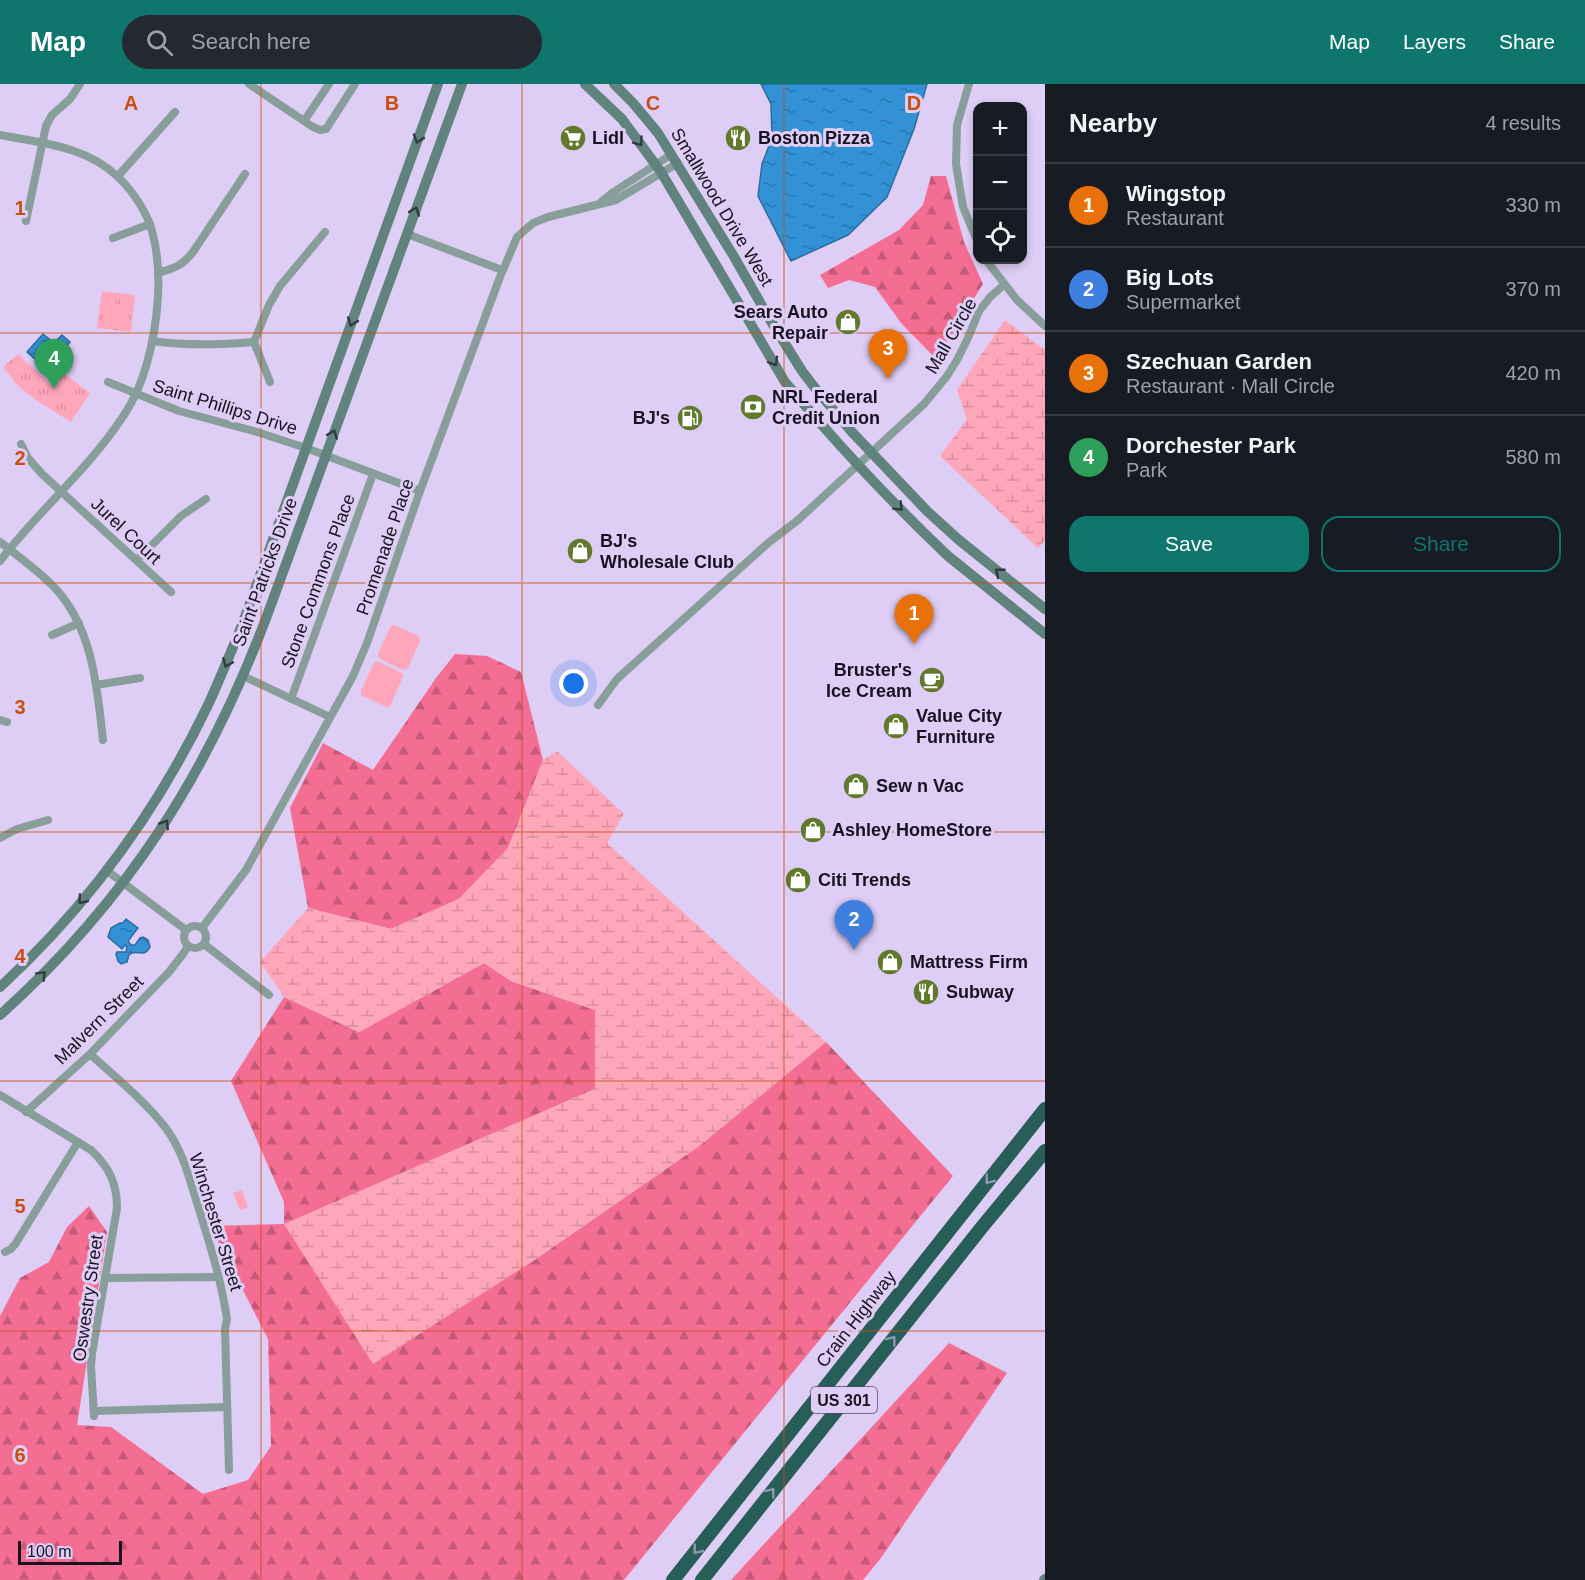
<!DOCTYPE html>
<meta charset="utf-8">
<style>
body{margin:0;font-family:Helvetica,sans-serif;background:#242831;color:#f1f3f6}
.controls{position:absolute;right:18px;top:18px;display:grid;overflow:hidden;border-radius:12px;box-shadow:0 3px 9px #0003}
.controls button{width:54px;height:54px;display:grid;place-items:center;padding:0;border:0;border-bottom:2px solid #363941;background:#171b24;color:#f1f3f6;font:30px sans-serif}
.scale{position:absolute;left:18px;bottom:15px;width:104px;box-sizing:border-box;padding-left:6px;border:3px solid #181220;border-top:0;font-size:16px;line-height:21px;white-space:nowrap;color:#181220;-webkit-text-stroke:4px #decdf5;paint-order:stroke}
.you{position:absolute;left:574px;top:600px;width:21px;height:21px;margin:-15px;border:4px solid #fff;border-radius:50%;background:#1a73e8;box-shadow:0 0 0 9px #1a73e833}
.badge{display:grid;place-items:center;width:39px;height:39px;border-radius:50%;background:#0f766e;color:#fff;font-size:20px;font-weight:700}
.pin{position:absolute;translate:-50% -50px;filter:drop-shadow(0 2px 3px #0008)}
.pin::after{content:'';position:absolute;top:32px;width:21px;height:18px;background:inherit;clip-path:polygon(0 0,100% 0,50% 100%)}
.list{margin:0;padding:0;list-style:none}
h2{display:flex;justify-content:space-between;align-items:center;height:78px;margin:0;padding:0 24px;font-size:26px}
h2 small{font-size:20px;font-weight:400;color:#9ea1a6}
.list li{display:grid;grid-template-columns:39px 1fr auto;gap:18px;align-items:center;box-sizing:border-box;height:84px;padding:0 24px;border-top:2px solid #363941}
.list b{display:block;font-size:22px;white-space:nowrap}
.list p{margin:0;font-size:20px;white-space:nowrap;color:#9ea1a6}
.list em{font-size:20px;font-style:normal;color:#9ea1a6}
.actions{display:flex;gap:12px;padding:18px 24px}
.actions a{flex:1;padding:14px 0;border:2px solid #0f766e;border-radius:18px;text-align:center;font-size:21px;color:#0f766e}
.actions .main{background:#0f766e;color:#fff}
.icon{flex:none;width:33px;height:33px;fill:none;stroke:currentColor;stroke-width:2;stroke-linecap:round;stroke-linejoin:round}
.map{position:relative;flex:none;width:1045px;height:1496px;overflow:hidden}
header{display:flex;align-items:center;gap:36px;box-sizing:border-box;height:84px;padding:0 30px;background:#0f766e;color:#fff}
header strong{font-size:28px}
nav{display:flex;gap:33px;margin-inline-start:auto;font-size:21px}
.search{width:420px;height:54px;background:#242831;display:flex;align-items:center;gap:15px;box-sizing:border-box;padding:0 21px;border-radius:33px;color:#9ea1a6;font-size:22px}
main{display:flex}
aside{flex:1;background:#171b24}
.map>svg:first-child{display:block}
.forest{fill:url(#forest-firs)}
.wetland{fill:url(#wetland-marsh)}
.park{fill:url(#park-tufts)}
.garden{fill:#fea6ba}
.water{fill:url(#water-ripples);stroke:#2b6c9f;stroke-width:1.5}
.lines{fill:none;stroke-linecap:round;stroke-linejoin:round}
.street{stroke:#879e9a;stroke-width:8}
.secondary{stroke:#60837e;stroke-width:10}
.highway{stroke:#285e58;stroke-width:14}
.oneway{stroke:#313a41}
.oneway2{stroke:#8c9bae}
.grid{fill:none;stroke:#c94e0f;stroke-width:1.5;stroke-opacity:0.55}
.labels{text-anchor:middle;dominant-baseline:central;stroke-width:6;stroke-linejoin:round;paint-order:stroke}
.shield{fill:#decdf5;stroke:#534a60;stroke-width:1.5}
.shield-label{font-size:16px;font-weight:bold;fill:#181220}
.poi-label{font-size:18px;font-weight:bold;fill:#181220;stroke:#decdf5;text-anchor:start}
.street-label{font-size:18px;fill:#181220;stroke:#decdf5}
.grid-label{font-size:20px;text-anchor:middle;font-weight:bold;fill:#c94e0f;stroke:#decdf5;stroke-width:6;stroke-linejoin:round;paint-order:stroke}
</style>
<header>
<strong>Map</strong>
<div class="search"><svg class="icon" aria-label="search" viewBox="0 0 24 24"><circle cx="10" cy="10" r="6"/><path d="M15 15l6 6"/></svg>Search here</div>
<nav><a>Map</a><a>Layers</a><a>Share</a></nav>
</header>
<main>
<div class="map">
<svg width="1045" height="1496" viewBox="0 0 1045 1496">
<defs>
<pattern id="forest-firs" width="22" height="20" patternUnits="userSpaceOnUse" patternTransform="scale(1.5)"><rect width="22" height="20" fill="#f46e94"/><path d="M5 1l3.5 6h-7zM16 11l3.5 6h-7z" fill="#c55978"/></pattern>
<pattern id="wetland-marsh" width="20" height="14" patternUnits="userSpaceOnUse" patternTransform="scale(1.5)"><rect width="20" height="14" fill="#fea6ba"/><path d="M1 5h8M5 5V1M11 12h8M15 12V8" fill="none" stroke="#d98ea0"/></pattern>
<pattern id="park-tufts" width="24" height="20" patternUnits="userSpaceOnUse" patternTransform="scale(1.5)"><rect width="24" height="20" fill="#fea6ba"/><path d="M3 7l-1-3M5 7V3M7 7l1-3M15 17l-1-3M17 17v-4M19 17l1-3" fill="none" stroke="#d98ea0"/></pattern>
<pattern id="water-ripples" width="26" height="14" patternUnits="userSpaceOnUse" patternTransform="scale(1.5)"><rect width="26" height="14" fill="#3392d6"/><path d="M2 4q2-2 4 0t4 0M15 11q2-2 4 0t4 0" fill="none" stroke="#2a76ad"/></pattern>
</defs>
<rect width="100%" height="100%" fill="#decdf5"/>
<!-- forest -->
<g class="forest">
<polygon points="931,92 946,92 964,158 983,200 936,275 901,239 875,203 849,196 828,204 820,191 899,146 923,121"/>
<polygon points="455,570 487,572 521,588 543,676 508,764 459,815 391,845 308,824 290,724 323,659 373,686 436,594"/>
<polygon points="484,879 511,897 595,926 595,1005 285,1140 533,1177 699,1062 826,958 953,1092 624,1496 0,1496 0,1232 20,1194 49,1178 67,1143 89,1122 107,1148 77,1341 111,1343 203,1410 248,1396 271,1362 268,1255 210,1142 284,1140 284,1118 231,997 284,913 359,948"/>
<polygon points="949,1259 1007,1289 881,1474 863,1496 731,1496"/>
</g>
<!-- wetland -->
<g class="wetland">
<polygon points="1005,236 1045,266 1045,457 1038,464 940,372 967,335 957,306"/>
<polygon points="557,667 624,730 607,759 826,958 699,1062 533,1177 373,1280 284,1140 595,1005 595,926 511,897 484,879 359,948 284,913 260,878 308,824 391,845 459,815 508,764 543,676"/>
</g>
<!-- park -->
<g class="park">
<polygon points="102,207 135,211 131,248 97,244"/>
<polygon points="18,270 51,301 62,288 90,309 71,338 36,316 17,301 3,283"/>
</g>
<!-- garden -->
<g class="garden">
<polygon points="105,213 116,215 113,239 102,237"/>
<polygon points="394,541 419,552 420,557 408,584 403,586 379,574 378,569 391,542"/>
<polygon points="377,577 402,589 403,593 390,622 386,623 361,611 361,606 374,579"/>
<polygon points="242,1106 248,1123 240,1126 233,1109"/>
</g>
<!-- water -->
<g class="water">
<polygon points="761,0 927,0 914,45 887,113 848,151 791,177 758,112 762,80 772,54 771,20"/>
<polygon points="43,250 54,259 62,251 70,258 55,277 43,267 36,276 27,268"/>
<path d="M126,835L138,844L128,857L131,861H135L140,854L143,853L148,856L150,863C145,873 140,867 132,869L129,871L127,878L121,880L118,877L116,870L117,868H126L127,863L125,861L122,865L108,853L111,844L120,839H123Z"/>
</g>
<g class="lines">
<!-- street -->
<g class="street">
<polyline points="249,0 313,43 320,46 326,45 355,0"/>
<polyline points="969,0 957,41 956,80 963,123 978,159"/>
<polyline points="304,37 329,0"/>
<path d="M0,51C41,59 86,62 118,93C133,107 149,131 153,151C166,203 154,286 124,331C89,385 39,426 0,477"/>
<polyline points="118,92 175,28"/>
<polyline points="602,117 612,109 672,70"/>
<polyline points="26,137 46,42 52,31 70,15 80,0"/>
<polyline points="407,150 502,186"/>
<polyline points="113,154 150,140"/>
<polyline points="986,176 1017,216 1045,242"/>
<path d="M158,189C175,184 182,182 193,168L245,90"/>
<path d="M152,257C187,262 219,261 254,258L269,221L280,202L325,148"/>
<polyline points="254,258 270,298"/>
<polyline points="108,298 179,327 257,348 306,364 420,407"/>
<polyline points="21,360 28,374 42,390 171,508"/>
<path d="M0,458C19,473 39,487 56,505C93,546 97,603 103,656"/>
<polyline points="137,476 181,432 206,415"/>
<polyline points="52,551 79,539"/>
<polyline points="243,592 330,633"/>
<polyline points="96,601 140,594"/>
<polyline points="291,615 373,390"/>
<polyline points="598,621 617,595 768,459 798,436 924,320 947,292 957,276 968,254 979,227 991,212 1004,201"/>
<polyline points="0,636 7,638"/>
<polyline points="0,754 17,745 48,736"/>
<polyline points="106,786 186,846"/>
<circle cx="195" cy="853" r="11"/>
<polyline points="202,844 246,786 353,592 367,559 420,407 500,193 517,153 533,139 548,133 616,116 678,79"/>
<polyline points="204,860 269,911"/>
<path d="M90,970C115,993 144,1016 165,1043C182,1065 189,1093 197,1119C209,1157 221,1195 227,1235L225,1245L229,1386"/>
<path d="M0,1011L91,1066C109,1083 117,1099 117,1124L92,1270L91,1282L94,1332"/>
<polyline points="26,1028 90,970 169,888 183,870 188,862"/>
<polyline points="5,1168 11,1165 16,1159 78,1058"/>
<polyline points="105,1194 218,1193"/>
<polyline points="94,1327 227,1323"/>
</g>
<!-- secondary -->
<g class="secondary">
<path d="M585,0L622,35L661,88L785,298C836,359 890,417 948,472L1045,550"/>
<polyline points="614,0 633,19 658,49 733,171 769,234 802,287 815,304 851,347 927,427 959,456 1045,525"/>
<path d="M0,903C86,824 157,727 208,621C220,595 231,568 242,541L438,0"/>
<path d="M0,931C127,817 209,688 268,529L462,0"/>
<polyline points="1044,1496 1045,1495"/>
</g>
<!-- highway -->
<g class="highway">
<polyline points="673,1496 1045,1025"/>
<polyline points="702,1496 982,1143 1045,1067"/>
</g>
</g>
<!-- one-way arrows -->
<defs><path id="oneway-chevron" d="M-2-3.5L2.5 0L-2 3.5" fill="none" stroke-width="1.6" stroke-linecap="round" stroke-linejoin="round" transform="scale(1.5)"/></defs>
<g class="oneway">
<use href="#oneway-chevron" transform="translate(418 55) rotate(109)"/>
<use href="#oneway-chevron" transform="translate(639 58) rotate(54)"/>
<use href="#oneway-chevron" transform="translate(415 127) rotate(-70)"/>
<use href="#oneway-chevron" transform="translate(352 238) rotate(110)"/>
<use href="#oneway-chevron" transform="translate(774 278) rotate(59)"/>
<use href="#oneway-chevron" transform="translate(333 350) rotate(-69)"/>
<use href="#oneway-chevron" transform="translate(899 423) rotate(45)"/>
<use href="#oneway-chevron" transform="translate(999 488) rotate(-141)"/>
<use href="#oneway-chevron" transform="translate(227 579) rotate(113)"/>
<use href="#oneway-chevron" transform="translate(165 740) rotate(-57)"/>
<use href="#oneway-chevron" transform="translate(82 816) rotate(130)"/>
<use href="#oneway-chevron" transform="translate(42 891) rotate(-45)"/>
</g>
<g class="oneway2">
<use href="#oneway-chevron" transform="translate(989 1096) rotate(128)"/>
<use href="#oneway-chevron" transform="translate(892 1256) rotate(-52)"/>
<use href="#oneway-chevron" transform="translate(771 1408) rotate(-52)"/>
<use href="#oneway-chevron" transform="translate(697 1466) rotate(129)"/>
</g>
<!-- grid -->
<path class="grid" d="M261,0V1496M522,0V1496M784,0V1496M0,249H1045M0,499H1045M0,748H1045M0,997H1045M0,1247H1045"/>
<!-- icons -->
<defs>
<symbol id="supermarket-disc" viewBox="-11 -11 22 22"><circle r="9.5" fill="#61792c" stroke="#decdf5"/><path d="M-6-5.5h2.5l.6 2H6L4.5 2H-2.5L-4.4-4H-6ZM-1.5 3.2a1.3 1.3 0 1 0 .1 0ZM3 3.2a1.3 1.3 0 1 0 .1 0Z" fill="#fff"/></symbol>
<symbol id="restaurant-disc" viewBox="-11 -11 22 22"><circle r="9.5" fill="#61792c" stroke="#decdf5"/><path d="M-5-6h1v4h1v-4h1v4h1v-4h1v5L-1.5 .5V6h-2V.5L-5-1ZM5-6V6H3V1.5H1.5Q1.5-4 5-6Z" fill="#fff"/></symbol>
<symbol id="shop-disc" viewBox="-11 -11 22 22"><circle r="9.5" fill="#61792c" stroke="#decdf5"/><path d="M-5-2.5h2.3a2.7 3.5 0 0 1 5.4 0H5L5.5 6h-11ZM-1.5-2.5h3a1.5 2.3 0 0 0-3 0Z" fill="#fff"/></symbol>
<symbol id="bank-disc" viewBox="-11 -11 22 22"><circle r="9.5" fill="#61792c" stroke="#decdf5"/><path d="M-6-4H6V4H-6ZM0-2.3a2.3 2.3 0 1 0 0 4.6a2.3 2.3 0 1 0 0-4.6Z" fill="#fff"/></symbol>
<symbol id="fuel-disc" viewBox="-11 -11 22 22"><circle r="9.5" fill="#61792c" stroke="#decdf5"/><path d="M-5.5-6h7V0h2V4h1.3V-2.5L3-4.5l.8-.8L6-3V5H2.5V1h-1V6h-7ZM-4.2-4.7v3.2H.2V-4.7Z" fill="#fff"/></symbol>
<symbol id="cafe-disc" viewBox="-11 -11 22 22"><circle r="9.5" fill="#61792c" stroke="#decdf5"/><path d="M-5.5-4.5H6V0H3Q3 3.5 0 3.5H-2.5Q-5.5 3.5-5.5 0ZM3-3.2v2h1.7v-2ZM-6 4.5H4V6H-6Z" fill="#fff"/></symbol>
</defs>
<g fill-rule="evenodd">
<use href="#supermarket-disc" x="558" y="39" width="30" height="30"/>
<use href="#restaurant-disc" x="723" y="39" width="30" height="30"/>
<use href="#shop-disc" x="833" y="223" width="30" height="30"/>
<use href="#bank-disc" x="738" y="308" width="30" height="30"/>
<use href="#fuel-disc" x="675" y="319" width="30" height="30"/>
<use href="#shop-disc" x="565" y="452" width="30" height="30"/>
<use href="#cafe-disc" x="917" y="581" width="30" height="30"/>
<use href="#shop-disc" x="881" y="627" width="30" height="30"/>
<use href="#shop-disc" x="841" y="687" width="30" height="30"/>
<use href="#shop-disc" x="798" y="731" width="30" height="30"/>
<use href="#shop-disc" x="783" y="781" width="30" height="30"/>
<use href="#shop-disc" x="875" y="863" width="30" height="30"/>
<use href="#restaurant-disc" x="911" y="893" width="30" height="30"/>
</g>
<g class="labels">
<!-- shield labels -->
<rect class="shield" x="811" y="1303" width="66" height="26" rx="4.5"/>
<g class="shield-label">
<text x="844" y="1316">US 301</text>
</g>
<!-- poi labels -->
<g class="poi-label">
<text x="592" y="54">Lidl</text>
<text x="758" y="54">Boston Pizza</text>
<text x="828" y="228" text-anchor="end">Sears Auto<tspan x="828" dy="21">Repair</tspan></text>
<text x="772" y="313">NRL Federal<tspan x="772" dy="21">Credit Union</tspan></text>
<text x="670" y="334" text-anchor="end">BJ's</text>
<text x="600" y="457">BJ's<tspan x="600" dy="21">Wholesale Club</tspan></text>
<text x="912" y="586" text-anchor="end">Bruster's<tspan x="912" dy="21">Ice Cream</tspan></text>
<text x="916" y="632">Value City<tspan x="916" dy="21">Furniture</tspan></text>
<text x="876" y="702">Sew n Vac</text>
<text x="832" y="746">Ashley HomeStore</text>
<text x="818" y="796">Citi Trends</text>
<text x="910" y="878">Mattress Firm</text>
<text x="946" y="908">Subway</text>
</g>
<!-- street labels -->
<g class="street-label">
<text transform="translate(722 123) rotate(59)">Smallwood Drive West</text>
<text transform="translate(951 252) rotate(-60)">Mall Circle</text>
<text transform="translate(225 323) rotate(17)">Saint Phillips Drive</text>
<text transform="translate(126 447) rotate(43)">Jurel Court</text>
<text transform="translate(385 463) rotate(-71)">Promenade Place</text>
<text transform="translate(265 488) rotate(-70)">Saint Patricks Drive</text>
<text transform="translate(318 497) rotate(-70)">Stone Commons Place</text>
<text transform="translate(99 936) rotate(-45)">Malvern Street</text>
<text transform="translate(216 1138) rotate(73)">Winchester Street</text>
<text transform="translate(88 1214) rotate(-82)">Oswestry Street</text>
<text transform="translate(856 1235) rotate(-52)">Crain Highway</text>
</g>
</g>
<g class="grid-label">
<text x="131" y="26">A</text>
<text x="392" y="26">B</text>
<text x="653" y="26">C</text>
<text x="914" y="26">D</text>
<text x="20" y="131">1</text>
<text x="20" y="381">2</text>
<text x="20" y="630">3</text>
<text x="20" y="879">4</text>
<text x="20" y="1129">5</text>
<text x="20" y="1378">6</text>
</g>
</svg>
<div class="controls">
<button>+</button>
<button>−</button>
<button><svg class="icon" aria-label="locate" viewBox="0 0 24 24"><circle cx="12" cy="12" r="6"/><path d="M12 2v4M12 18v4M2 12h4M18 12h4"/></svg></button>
</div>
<div class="scale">100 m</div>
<div class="you"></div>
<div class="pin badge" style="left:914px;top:560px;background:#e8710a">1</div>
<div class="pin badge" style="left:854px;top:866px;background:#3f7fe0">2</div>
<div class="pin badge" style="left:888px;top:295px;background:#e8710a">3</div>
<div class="pin badge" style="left:54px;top:305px;background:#2e9e5b">4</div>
</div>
<aside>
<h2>Nearby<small>4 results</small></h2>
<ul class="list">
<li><span class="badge" style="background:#e8710a">1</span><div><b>Wingstop</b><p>Restaurant</p></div><em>330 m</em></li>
<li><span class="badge" style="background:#3f7fe0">2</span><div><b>Big Lots</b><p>Supermarket</p></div><em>370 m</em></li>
<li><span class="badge" style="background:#e8710a">3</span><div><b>Szechuan Garden</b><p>Restaurant · Mall Circle</p></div><em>420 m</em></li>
<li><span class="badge" style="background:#2e9e5b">4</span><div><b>Dorchester Park</b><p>Park</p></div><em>580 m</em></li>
</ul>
<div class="actions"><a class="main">Save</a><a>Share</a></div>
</aside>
</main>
